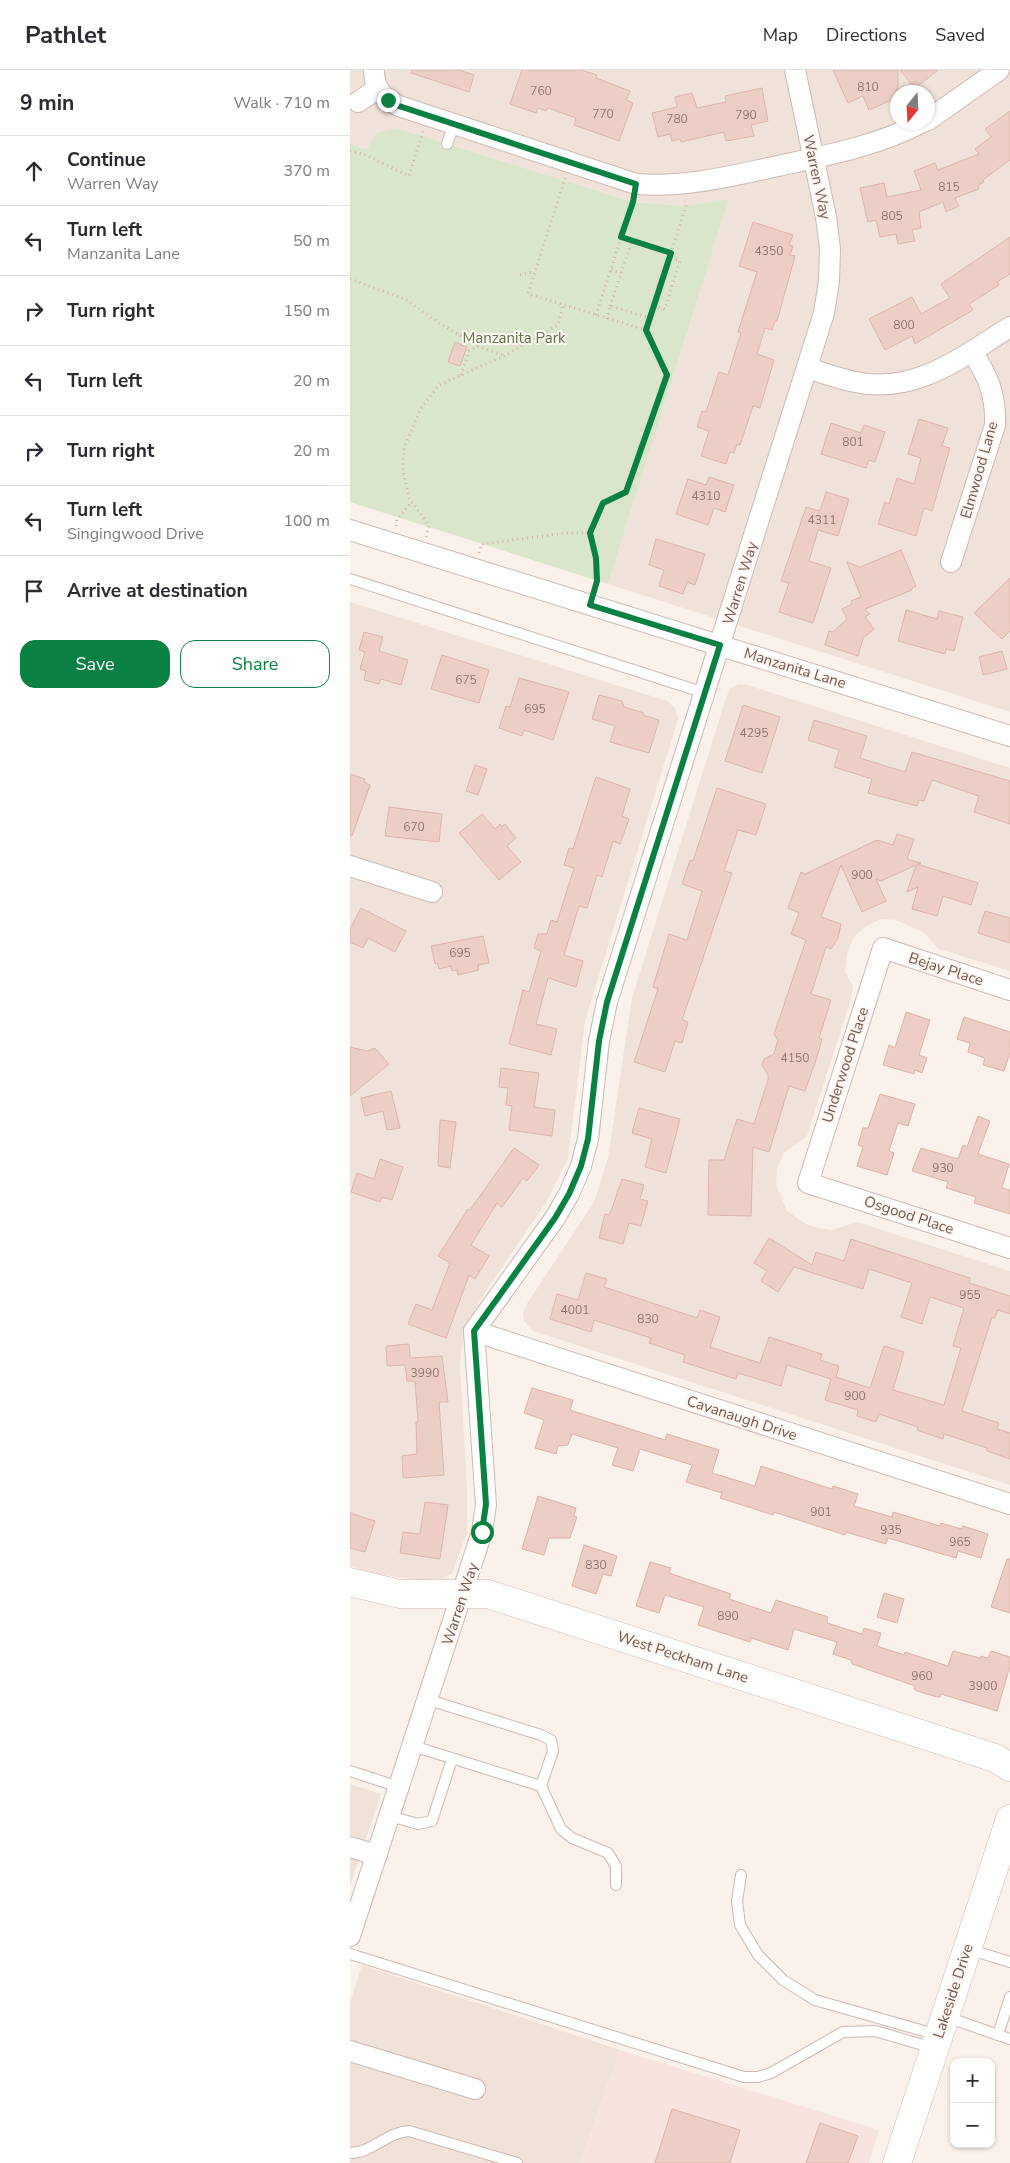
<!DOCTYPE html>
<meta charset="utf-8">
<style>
body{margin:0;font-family:"Nunito Sans",sans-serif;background:#f2f2f3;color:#2b2b33}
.controls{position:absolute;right:15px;bottom:15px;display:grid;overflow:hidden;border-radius:10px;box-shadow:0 1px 4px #0004}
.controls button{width:45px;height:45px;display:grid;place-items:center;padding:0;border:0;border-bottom:1px solid #e1e1e2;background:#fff;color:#2b2b33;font:25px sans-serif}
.compass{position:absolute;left:540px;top:15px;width:45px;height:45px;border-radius:50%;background:#fff;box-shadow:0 1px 4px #0004;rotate:198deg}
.stop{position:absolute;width:15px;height:15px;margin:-11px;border:4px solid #0b8043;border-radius:50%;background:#fff}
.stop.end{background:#0b8043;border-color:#fff;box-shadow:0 1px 5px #0008}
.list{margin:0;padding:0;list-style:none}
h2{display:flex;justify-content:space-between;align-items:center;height:65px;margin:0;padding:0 20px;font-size:21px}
h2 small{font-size:16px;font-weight:400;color:#7c7c81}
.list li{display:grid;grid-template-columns:32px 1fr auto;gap:15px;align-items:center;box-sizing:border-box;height:70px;padding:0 20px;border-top:1px solid #e1e1e2}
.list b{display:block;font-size:19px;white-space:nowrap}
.list p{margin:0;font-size:16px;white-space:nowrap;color:#7c7c81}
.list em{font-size:16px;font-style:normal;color:#7c7c81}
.actions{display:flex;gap:10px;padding:15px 20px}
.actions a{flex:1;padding:11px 0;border:1px solid #0b8043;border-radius:15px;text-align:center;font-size:18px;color:#0b8043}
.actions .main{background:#0b8043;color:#fff}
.icon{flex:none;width:28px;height:28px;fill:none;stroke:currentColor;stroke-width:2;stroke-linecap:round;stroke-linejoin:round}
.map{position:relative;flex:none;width:660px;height:2093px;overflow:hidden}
header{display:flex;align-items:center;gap:30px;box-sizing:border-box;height:70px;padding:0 25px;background:#fff;border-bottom:1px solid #e1e1e2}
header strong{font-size:24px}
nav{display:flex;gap:28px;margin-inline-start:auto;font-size:18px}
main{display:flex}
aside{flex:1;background:#fff}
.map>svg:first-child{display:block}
.residential{fill:#f1e2d9;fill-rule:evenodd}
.commercial{fill:#f9e3df}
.green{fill:#dae6ca}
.building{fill:#eccec5;stroke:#ddb3a7}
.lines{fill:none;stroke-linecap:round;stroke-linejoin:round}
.lane-casing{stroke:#cbb8b1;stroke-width:12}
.street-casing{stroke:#cbb8b1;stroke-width:22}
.secondary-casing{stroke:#cfbab2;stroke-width:29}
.path{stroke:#d1b1a8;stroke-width:3;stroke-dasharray:1 4;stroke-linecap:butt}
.lane{stroke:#fff;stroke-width:10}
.street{stroke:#fff;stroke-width:20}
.secondary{stroke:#fff;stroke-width:28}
.route{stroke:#0b8043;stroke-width:6}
.labels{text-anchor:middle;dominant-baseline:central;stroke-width:4;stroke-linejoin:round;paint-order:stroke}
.number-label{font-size:12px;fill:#90756d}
.street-label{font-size:15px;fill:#725750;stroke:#fdf6f0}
.park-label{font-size:15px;fill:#5e764a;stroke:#fdf6f0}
</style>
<header>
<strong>Pathlet</strong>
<nav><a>Map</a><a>Directions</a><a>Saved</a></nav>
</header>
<main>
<aside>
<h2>9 min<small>Walk · 710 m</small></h2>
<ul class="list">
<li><svg class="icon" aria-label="ahead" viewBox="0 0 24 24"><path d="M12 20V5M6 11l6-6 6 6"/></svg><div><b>Continue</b><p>Warren Way</p></div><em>370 m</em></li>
<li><svg class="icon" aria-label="left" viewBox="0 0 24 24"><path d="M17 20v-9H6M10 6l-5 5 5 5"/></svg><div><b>Turn left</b><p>Manzanita Lane</p></div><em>50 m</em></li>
<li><svg class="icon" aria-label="right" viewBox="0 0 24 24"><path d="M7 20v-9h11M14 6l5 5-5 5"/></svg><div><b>Turn right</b></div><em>150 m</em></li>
<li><svg class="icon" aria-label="left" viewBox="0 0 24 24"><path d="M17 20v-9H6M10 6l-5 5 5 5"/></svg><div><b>Turn left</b></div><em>20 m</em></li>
<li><svg class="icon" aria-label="right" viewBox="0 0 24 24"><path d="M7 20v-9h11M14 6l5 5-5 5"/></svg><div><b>Turn right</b></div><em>20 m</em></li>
<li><svg class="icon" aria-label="left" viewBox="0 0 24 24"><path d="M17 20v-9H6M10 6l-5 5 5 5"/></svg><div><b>Turn left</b><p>Singingwood Drive</p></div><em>100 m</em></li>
<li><svg class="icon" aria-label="arrive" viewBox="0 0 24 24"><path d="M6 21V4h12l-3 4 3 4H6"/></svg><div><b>Arrive at destination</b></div></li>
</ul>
<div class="actions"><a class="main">Save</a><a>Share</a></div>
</aside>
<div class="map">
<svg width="660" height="2093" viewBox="0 0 660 2093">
<rect width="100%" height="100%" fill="#faf1ea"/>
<!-- residential -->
<g class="residential">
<path d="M0,0H660V642L258,514L379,129L336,136L283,132L47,58L18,79L0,74ZM548,22H578V52H548Z"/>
<polygon points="0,532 317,631 325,638 328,649 235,951 218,1088 195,1134 136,1221 120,1249 112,1275 110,1294 117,1418 117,1463 102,1503 91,1509 69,1510 26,1504 0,1496"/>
<polygon points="388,614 397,615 660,698 660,901 589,879 573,862 546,850 531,849 515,857 503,868 497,885 495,902 503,916 501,929 457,1066 434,1083 427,1099 426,1114 437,1141 456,1154 468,1158 482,1160 507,1152 660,1201 660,1415 183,1261 174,1251 173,1243 176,1235 244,1132 258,1088 282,928 376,628 380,619"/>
<polygon points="0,1714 31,1724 0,1816"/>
<polygon points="12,1895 270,1980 233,2084 228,2093 0,2093 0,1933"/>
</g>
<!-- commercial -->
<polygon class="commercial" points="270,1980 529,2060 519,2093 228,2093 233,2084"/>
<!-- green -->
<polygon class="green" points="47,58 283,132 336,136 379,129 258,514 0,432 0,74 17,79 27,63"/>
<!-- building -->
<g class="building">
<polygon points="62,0 109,0 124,5 119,22 61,3"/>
<polygon points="172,0 231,0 247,5 246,8 280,21 276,30 283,33 269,71 224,55 226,48 198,38 196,41 188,38 186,43 160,34"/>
<polygon points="483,0 548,0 548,27 519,40 513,26 498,33"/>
<polygon points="550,0 588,0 565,18"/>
<polygon points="412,18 418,51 401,55 404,66 376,71 374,62 331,72 330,69 322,71 320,64 308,67 302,43 327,37 325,27 342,23 347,38 376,32 375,26"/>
<polygon points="660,41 660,90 633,110 634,112 628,115 629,119 605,128 609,136 596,142 593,132 569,142 571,158 562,160 565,171 548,174 546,164 530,167 526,150 518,152 510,118 534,113 537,127 571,120 564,101 585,93 588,100 629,84 625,79 641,67 635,59"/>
<polygon points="403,152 443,165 439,175 443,176 440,185 445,186 427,251 425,251 422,260 415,258 407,284 424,290 410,338 403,336 390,375 387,374 384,383 380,382 376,394 351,386 359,361 347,357 352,341 356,342 369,302 378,305 391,263 388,262 407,202 389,196"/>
<polygon points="660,167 660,204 647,212 649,215 619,234 623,240 565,274 562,266 535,280 519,249 562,227 571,244 600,228 591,214"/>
<polygon points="105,272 117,277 110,296 98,292"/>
<polygon points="569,349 598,358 592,376 600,378 582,441 574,438 566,466 528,454 535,432 539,434 547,408 564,414 571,388 558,384"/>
<polygon points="481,353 511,363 514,355 535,362 525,392 519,390 516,398 471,384"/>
<polygon points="359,407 384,415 375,442 364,438 358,455 326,444 338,409 356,415"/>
<polygon points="476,422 499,429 488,466 468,460 459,491 481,498 463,553 429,542 439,513 431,511 456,437 470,441"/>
<polygon points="306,469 355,484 345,515 337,512 333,524 309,516 314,500 299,495"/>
<polygon points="551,480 566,516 562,518 562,520 515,539 520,544 515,547 524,559 513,568 508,586 475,575 479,561 483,562 497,549 492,539 502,534 501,531 511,527 497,492 510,497"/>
<polygon points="660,508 660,561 652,569 624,543"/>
<polygon points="556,540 587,549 589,541 613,547 604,581 596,579 595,584 548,571"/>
<polygon points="14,562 33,567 29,581 58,590 51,615 31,609 29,614 14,610 16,601 10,599 15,582 9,580"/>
<polygon points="652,581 657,599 633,605 629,587"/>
<polygon points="92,585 139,600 129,633 81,619"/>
<polygon points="169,608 219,622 203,670 174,660 172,666 149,658 156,636 160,637"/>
<polygon points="249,625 272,631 274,637 294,643 293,645 309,650 299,683 260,672 265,656 242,649"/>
<polygon points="393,635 430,647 412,703 375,691"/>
<polygon points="464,650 517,666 510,688 555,702 562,682 660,711 660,754 624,742 629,726 582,710 574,731 569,730 567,736 518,723 522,709 484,697 489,680 458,670"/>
<polygon points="125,695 137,699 128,725 116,721"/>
<polygon points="0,704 15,709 14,712 20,715 2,766 0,765"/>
<polygon points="246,707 280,719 272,746 279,749 270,774 263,771 252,807 247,805 237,838 229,836 214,885 233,891 226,917 198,908 186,954 207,959 201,985 159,974 173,920 179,922 191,881 184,878 188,864 197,864 201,850 207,852 224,798 214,795 219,778 223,779"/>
<polygon points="367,718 416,734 406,765 388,760 374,801 382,803 332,950 338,952 332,973 325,971 315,1002 284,992 308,919 303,917 319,864 337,870 352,821 332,814 340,790 343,791"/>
<polygon points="39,737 92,744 89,772 35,766"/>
<polygon points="132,744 145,759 150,754 152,757 155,754 166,768 157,776 171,792 149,810 109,763"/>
<polygon points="547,764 564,769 557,789 571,793 567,794 628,813 621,835 593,826 587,846 562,839 568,817 557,822 566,795 531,811 526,809 536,831 512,842 491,795 471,847 491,854 488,868 481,879 476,877 461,924 481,930 469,968 472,969 467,987 455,1021 439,1016 419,1082 403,1077 401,1146 358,1145 359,1090 374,1090 387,1049 404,1054 418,1010 418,1005 412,995 414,989 424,984 428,970 424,964 456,870 441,864 449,843 438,838 451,802 455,804 527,770 543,775"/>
<polygon points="11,838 56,861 45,882 18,868 13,878 0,872 0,859"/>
<polygon points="635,841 660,848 660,873 628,863"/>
<polygon points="133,866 139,893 128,895 129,900 108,905 107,900 102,901 101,896 89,899 87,893 85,894 81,876"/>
<polygon points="556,942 580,950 569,985 577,988 572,1003 565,1000 564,1004 533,995 539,975 545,978"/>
<polygon points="614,947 660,962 660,983 654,1001 633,995 635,988 618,982 620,973 607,969"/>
<polygon points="0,977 17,981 25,978 39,994 0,1026"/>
<polygon points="151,998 189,1003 184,1037 205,1040 202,1066 159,1060 162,1036 156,1035 158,1018 149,1017"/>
<polygon points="41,1021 50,1058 37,1060 33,1041 15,1046 11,1028"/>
<polygon points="530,1024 565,1034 558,1056 548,1053 539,1081 544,1083 537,1105 507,1096 513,1077 508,1075 513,1058 518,1058"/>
<polygon points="289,1038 330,1049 316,1103 295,1097 302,1069 282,1063"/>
<polygon points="628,1046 640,1051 628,1084 659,1094 652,1118 660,1120 660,1144 624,1133 626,1127 596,1118 598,1112 562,1101 571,1078 608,1089 613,1075 617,1077"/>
<polygon points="90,1050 106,1052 100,1098 88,1096"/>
<polygon points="164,1078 189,1095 177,1111 173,1108 152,1137 147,1133 121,1175 139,1186 125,1209 119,1205 96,1268 58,1254 66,1234 82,1240 100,1193 88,1186 118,1139 120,1140"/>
<polygon points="30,1089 53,1097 42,1130 32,1127 30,1132 1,1122 7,1103 24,1109"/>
<polygon points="272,1109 294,1115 290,1129 298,1131 291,1156 279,1153 273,1174 249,1168 255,1144 259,1145 261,1141"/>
<polygon points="419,1168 462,1195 466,1182 494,1191 501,1169 620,1208 619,1213 660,1226 660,1244 648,1240 645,1248 642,1247 612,1341 649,1353 647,1359 660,1363 660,1389 637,1381 637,1378 594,1364 593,1369 567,1360 568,1357 529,1344 526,1352 507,1346 508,1340 475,1330 481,1309 437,1295 431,1316 388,1303 386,1309 333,1292 335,1285 299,1273 301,1268 244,1250 241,1262 200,1249 207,1224 228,1230 236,1203 257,1209 254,1217 347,1248 350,1240 370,1247 360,1277 410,1293 419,1267 472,1284 470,1290 489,1296 486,1307 520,1318 534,1276 554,1282 543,1320 594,1335 611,1278 603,1276 614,1238 580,1227 572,1254 551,1247 562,1213 519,1199 513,1219 444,1197 428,1222 411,1211 417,1201 404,1193"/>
<polygon points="59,1274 60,1288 92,1286 98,1332 89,1332 94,1405 53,1408 52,1386 67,1384 66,1352 68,1352 65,1311 57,1311 55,1295 37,1296 36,1276"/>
<polygon points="182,1318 223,1330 220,1340 315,1370 317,1364 369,1380 362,1403 405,1416 411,1396 482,1419 483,1416 508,1424 504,1436 542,1447 543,1442 590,1456 591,1453 612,1459 613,1456 638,1464 631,1488 608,1481 606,1488 538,1468 536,1474 496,1462 495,1465 424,1442 423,1445 370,1428 372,1423 336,1412 342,1395 290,1379 283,1401 262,1395 268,1378 222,1364 218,1375 208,1376 206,1384 185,1378 194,1350 174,1343"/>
<polygon points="188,1426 226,1438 224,1446 227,1447 220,1468 199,1468 194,1485 172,1479"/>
<polygon points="75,1432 98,1435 90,1489 50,1483 53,1462 70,1464"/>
<polygon points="0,1443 25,1451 15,1482 0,1478"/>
<polygon points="234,1475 267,1486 261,1506 253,1504 246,1524 222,1516"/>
<polygon points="657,1489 660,1489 660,1543 641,1537"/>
<polygon points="300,1492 321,1498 319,1503 381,1524 379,1529 421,1543 426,1530 478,1547 477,1553 512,1564 514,1558 531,1563 527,1576 554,1585 555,1582 598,1596 603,1581 630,1588 631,1586 638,1588 641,1581 660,1587 660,1596 647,1641 591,1624 590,1627 587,1627 567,1621 564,1619 565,1616 502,1594 501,1590 483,1584 487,1572 444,1559 438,1580 401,1568 400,1572 348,1555 354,1537 315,1525 309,1543 286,1536"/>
<polygon points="534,1523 554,1529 547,1553 527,1547"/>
<polygon points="322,2039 390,2060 380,2093 305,2093"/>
<polygon points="470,2053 508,2066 498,2093 456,2093"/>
</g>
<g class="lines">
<defs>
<g id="lane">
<polyline points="97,74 104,54"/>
<polyline points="0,509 355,623"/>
<polyline points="79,1630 191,1665 201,1670 203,1681 191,1716"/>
<polyline points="63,1676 191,1716 211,1759 222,1768 258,1783 266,1796 266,1815"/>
<polyline points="0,1701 49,1717"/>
<polyline points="40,1746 68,1754 82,1751 102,1689"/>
<polyline points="391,1805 387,1831 390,1855 408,1885 433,1910 465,1930 588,1965"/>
<polyline points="618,1879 660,1892"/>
<polyline points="0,1884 394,2007 408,2007 421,2003 493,1962 525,1961 583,1978"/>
<polyline points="597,1947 648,1965 660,1927"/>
<polyline points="648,1965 660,1969"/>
<path d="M0,2083C22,2083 37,2062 59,2061L167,2093"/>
</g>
<g id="street">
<path d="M24,0C24,19 32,27 49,36L286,114C335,118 380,106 428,96C479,85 527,76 573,52"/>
<polyline points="8,32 27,19"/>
<polyline points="578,50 649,0"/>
<path d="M458,298C473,303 489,309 505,312C565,325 612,287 660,257"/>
<polyline points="0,460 660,666"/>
<path d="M601,492L645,355C646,323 638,307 622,281"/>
<polyline points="0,796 82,822"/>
<polyline points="660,920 533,878 458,1113 660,1178"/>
<polyline points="124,1261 660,1434"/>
<polyline points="0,1777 27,1785"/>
<polyline points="0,1866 132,1462 136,1435 124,1261 205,1148 219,1124 231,1096 238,1069 249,971 257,932 474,243 479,211 480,179 476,147 445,0"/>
<polyline points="0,1981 125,2019"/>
</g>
<g id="secondary">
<polyline points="0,1512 50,1524 138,1524 645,1688 660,1697"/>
<polyline points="547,2093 660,1749"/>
</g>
</defs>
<!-- lane casing -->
<use href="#lane" class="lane-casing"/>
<!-- street casing -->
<use href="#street" class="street-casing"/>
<!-- secondary casing -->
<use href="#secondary" class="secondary-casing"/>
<!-- path -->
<g class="path">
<polyline points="0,81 16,85 59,106 73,61"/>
<polyline points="215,108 178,224 296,260 336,136 335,131"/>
<polyline points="282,171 321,183"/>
<polyline points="261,200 271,203"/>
<polyline points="170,205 184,201"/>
<polyline points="0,209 55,229 89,253 128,276 153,285"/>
<polyline points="260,236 282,171 271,167"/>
<polyline points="304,236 315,239 330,191 319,187"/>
<polyline points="246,245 283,131"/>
<polyline points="257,249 260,236 300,248"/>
<polyline points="111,305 119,281 128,276"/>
<polyline points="46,456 47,449 62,432"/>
<path d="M240,463C244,481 250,500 245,519"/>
<polyline points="76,467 79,456 59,428 53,401 54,378 71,338 89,315 154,286 208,255 213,236"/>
<polyline points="129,483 132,474 216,463 240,463 253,433 276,422 317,305 296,260"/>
</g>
<!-- lane -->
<use href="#lane" class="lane"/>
<!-- street -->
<use href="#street" class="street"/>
<!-- secondary -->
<use href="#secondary" class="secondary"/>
</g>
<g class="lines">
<!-- route -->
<polyline class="route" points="38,30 49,36 286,114 283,132 271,167 321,183 296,260 317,305 276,422 253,433 240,463 246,488 247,511 240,535 370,575 257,932 249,971 238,1069 231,1096 219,1124 205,1148 124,1261 136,1434 132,1462"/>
</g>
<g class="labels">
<!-- number labels -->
<g class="number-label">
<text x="518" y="17">810</text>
<text x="191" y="21">760</text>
<text x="253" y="44">770</text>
<text x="396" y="45">790</text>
<text x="327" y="49">780</text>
<text x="599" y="117">815</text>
<text x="542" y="146">805</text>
<text x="419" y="181">4350</text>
<text x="554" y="255">800</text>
<text x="503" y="372">801</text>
<text x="356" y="426">4310</text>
<text x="472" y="450">4311</text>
<text x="116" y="610">675</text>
<text x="185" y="639">695</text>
<text x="404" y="663">4295</text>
<text x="64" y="757">670</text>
<text x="512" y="805">900</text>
<text x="110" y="883">695</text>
<text x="445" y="988">4150</text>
<text x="593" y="1098">930</text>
<text x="620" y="1225">955</text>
<text x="225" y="1240">4001</text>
<text x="298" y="1249">830</text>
<text x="75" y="1303">3990</text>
<text x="505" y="1326">900</text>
<text x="471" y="1442">901</text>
<text x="541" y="1460">935</text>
<text x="610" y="1472">965</text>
<text x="246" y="1495">830</text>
<text x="378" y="1546">890</text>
<text x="572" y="1606">960</text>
<text x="633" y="1616">3900</text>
</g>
<!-- street labels -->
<g class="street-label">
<text transform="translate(467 107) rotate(78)">Warren Way</text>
<text transform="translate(629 400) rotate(-74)">Elmwood Lane</text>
<text transform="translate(390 513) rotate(-73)">Warren Way</text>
<text transform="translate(445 598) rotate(17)">Manzanita Lane</text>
<text transform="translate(596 899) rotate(18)">Bejay Place</text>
<text transform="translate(495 995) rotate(-72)">Underwood Place</text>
<text transform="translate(559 1145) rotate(18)">Osgood Place</text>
<text transform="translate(392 1348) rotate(18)">Cavanaugh Drive</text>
<text transform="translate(110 1534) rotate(-72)">Warren Way</text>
<text transform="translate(333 1587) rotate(18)">West Peckham Lane</text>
<text transform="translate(603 1921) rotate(-72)">Lakeside Drive</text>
</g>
<!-- park labels -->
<g class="park-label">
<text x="164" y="268">Manzanita Park</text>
</g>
</g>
</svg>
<div class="controls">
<button>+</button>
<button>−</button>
</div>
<svg class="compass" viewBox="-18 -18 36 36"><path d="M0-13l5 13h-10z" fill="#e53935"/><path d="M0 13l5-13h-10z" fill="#7c7c81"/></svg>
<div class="stop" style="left:132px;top:1462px"></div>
<div class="stop end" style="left:38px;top:30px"></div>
</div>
</main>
